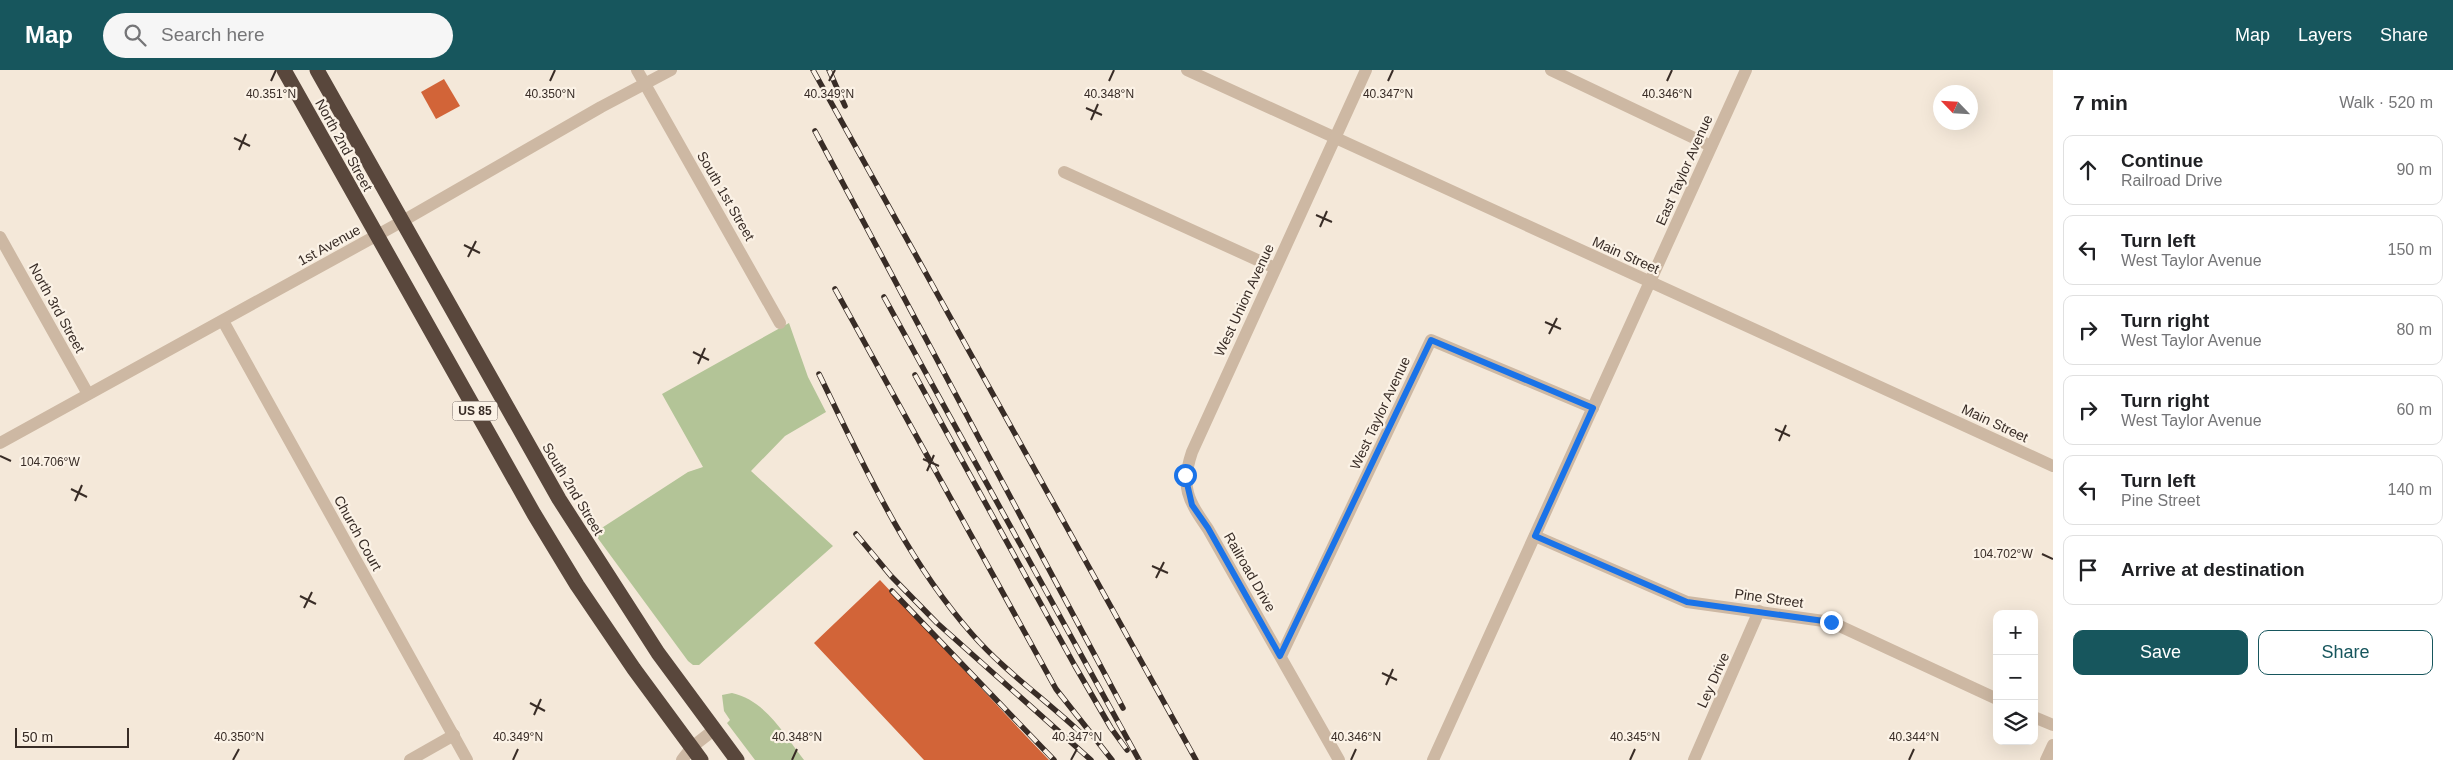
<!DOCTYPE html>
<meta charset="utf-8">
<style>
body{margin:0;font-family:Helvetica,sans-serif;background:#f6f6f6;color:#202124}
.controls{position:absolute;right:15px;bottom:15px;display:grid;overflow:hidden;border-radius:10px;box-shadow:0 5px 20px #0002}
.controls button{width:45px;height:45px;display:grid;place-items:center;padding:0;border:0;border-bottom:1px solid #e0e0e0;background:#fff;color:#202124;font:25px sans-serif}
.compass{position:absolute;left:1933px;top:15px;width:45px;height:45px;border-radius:50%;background:#fff;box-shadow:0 5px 20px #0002;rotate:295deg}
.scale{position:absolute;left:15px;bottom:12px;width:114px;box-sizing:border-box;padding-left:5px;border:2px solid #382c26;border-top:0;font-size:14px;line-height:18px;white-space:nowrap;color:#382c26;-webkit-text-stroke:4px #fbf2e6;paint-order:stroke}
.stop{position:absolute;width:15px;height:15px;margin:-11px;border:4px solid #1a73e8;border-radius:50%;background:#fff}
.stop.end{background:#1a73e8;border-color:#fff;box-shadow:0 1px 5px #0008}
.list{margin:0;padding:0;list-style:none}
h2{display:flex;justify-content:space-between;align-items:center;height:65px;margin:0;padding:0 20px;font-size:21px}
h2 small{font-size:16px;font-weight:400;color:#757577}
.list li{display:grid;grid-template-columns:32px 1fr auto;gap:15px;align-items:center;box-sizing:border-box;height:70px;margin:0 10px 10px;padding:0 10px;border:1px solid #e0e0e0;border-radius:10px}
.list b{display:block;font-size:19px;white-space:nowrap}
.list p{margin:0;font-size:16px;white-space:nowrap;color:#757577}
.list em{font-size:16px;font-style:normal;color:#757577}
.actions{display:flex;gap:10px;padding:15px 20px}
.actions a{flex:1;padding:11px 0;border:1px solid #17565d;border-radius:10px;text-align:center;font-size:18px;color:#17565d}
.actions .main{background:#17565d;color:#fff}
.icon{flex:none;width:28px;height:28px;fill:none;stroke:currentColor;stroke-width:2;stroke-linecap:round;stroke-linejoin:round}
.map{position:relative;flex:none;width:2053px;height:690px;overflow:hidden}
header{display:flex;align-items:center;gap:30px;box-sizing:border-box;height:70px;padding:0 25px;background:#17565d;color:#fff}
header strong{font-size:24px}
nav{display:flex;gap:28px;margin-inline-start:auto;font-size:18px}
.search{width:350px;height:45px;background:#f6f6f6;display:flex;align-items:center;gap:12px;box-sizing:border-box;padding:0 18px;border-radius:28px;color:#757577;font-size:19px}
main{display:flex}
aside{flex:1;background:#fff}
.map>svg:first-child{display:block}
.green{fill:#b3c497}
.building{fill:#d26438}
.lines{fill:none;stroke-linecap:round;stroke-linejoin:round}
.minor{stroke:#cdb8a3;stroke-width:12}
.highway{stroke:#59473c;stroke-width:15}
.rail-casing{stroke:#382c26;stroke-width:5.5}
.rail{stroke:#fbf2e6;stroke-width:4;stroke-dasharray:11;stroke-linecap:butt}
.route{stroke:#1a73e8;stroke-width:6}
.ticks{fill:none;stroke:#382c26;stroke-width:2}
.labels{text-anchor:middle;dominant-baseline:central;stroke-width:4.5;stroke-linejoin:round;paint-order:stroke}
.shield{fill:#fbf2e6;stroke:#726760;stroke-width:1}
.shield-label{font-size:12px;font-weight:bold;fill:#382c26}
.street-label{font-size:14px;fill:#382c26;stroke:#fbf2e6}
.ticks-label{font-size:12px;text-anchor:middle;fill:#382c26;stroke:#fbf2e6;stroke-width:4.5;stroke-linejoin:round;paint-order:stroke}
</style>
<header>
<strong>Map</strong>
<div class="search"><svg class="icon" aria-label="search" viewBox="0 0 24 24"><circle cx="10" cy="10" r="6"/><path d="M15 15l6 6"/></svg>Search here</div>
<nav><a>Map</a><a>Layers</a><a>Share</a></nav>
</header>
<main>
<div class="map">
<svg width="2053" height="690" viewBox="0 0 2053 690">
<rect width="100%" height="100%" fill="#f4e8d9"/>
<!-- green -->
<g class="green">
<polygon points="789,253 808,307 826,342 785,366 751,401 833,476 699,595 693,595 688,591 594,463 688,402 703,397 662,324"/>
<path d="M732,623C765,630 784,664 804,690H755L727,653L730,650L724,641L722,625Z"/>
</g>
<!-- building -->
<g class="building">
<polygon points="444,9 460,36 436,49 421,22"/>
<polygon points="880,510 1025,665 1049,690 924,690 814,573"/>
</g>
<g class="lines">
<!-- minor -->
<g class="minor">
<polyline points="637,0 780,253"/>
<polyline points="1187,0 2053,396"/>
<polyline points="1551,0 1711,76"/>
<polyline points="1064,102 1275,198"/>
<polyline points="0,167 88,324"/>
<polyline points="223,251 467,690"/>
<polyline points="0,373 401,152 601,37 671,0"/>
<polyline points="1535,466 1687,532 1831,552 1997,629"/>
<polyline points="1281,586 1431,270 1593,338"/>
<polyline points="2034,647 2053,655"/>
<polyline points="410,690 454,665"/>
<polyline points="682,690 692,677 715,659"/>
<path d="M1339,690L1208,459C1188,430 1180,417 1192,382L1366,0"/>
<polyline points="1433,690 1746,0"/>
<polyline points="1694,690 1759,541"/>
<polyline points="2046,690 2053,675"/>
</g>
<!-- highway -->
<g class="highway">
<polyline points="284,0 534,444 577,515 634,599 701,690"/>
<polyline points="317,0 559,429 658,583 737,690"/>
</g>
<defs>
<g id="rail">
<polyline points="813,0 1196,690"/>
<polyline points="829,0 845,36"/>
<polyline points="815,61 1123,638"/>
<polyline points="835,219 1056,619 1112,690"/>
<polyline points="884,227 1139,690"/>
<path d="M819,304C863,394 905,488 972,564C1005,602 1048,631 1084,666"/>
<polyline points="915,305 1075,596 1111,658 1127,680"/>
<polyline points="856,464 891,506 937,553 1091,690"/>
<polyline points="892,521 1054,690"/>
</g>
</defs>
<!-- rail casing -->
<use href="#rail" class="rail-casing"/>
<!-- rail -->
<use href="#rail" class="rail"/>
</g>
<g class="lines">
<!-- route -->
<polyline class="route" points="1185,405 1192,435 1208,458 1280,586 1431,270 1593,338 1535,466 1687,532 1831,552"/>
</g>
<!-- ticks -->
<path class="ticks" d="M271,11L276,0M550,11L555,0M829,11L835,0M1109,11L1114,0M1388,11L1393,0M1667,11L1672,0M1086,38L1102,45M1091,50L1098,34M234,68L250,76M239,80L246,64M1316,145L1332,152M1320,157L1327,141M464,175L480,183M468,187L476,171M1545,252L1561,259M1549,264L1557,248M693,282L709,290M698,294L705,278M1775,359L1790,366M1779,371L1786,355M0,386L11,391M923,389L939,396M927,401L934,385M71,419L87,427M75,431L82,415M2042,484L2053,489M1152,496L1168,503M1156,508L1164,492M300,526L316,534M304,538L312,522M1382,603L1397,610M1386,615L1393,599M530,633L545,641M534,645L541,629M233,690L239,679M513,690L518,679M792,690L797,679M1071,690L1077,679M1351,690L1356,679M1630,690L1635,679M1909,690L1914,679"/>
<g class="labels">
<!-- shield labels -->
<rect class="shield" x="452.5" y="331.5" width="45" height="19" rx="4"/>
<g class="shield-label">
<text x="475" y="341">US 85</text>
</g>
<!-- street labels -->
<g class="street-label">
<text transform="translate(344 75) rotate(61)">North 2nd Street</text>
<text transform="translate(1684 100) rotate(-66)">East Taylor Avenue</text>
<text transform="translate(726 126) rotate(60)">South 1st Street</text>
<text transform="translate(329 175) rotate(-29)">1st Avenue</text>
<text transform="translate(1626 185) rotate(24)">Main Street</text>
<text transform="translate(1244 230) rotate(-65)">West Union Avenue</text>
<text transform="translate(57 238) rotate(61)">North 3rd Street</text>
<text transform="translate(1380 343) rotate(-65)">West Taylor Avenue</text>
<text transform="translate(1995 353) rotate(25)">Main Street</text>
<text transform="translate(573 419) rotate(59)">South 2nd Street</text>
<text transform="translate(358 463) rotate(61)">Church Court</text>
<text transform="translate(1250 502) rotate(60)">Railroad Drive</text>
<text transform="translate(1769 528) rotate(8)">Pine Street</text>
<text transform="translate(1713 610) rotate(-66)">Ley Drive</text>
</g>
</g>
<g class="ticks-label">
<text x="271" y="28">40.351°N</text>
<text x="550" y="28">40.350°N</text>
<text x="829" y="28">40.349°N</text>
<text x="1109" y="28">40.348°N</text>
<text x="1388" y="28">40.347°N</text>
<text x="1667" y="28">40.346°N</text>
<text x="50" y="396">104.706°W</text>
<text x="2003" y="488">104.702°W</text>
<text x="1914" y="671">40.344°N</text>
<text x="239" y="671">40.350°N</text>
<text x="518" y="671">40.349°N</text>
<text x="797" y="671">40.348°N</text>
<text x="1077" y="671">40.347°N</text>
<text x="1356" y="671">40.346°N</text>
<text x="1635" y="671">40.345°N</text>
</g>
</svg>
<div class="controls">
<button>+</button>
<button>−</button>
<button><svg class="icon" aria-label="layers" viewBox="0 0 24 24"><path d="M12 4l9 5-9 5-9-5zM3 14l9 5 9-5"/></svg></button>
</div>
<svg class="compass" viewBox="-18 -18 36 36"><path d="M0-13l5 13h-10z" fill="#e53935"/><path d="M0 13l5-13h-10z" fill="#757577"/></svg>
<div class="scale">50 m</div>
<div class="stop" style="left:1185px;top:405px"></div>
<div class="stop end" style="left:1831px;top:552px"></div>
</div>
<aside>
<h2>7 min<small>Walk · 520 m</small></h2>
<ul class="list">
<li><svg class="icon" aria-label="ahead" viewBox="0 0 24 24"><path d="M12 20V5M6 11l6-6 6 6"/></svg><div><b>Continue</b><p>Railroad Drive</p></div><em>90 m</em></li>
<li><svg class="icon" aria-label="left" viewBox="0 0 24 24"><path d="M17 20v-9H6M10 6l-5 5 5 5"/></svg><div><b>Turn left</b><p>West Taylor Avenue</p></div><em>150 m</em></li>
<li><svg class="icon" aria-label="right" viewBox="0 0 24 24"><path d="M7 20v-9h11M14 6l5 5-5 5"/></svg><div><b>Turn right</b><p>West Taylor Avenue</p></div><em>80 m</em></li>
<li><svg class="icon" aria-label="right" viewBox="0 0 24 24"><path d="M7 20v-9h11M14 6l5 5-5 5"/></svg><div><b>Turn right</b><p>West Taylor Avenue</p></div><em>60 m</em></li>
<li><svg class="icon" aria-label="left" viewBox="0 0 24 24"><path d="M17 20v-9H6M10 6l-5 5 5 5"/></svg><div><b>Turn left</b><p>Pine Street</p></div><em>140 m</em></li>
<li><svg class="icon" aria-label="arrive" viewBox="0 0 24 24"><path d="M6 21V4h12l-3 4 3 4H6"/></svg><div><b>Arrive at destination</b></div></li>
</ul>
<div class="actions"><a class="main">Save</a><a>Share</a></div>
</aside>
</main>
